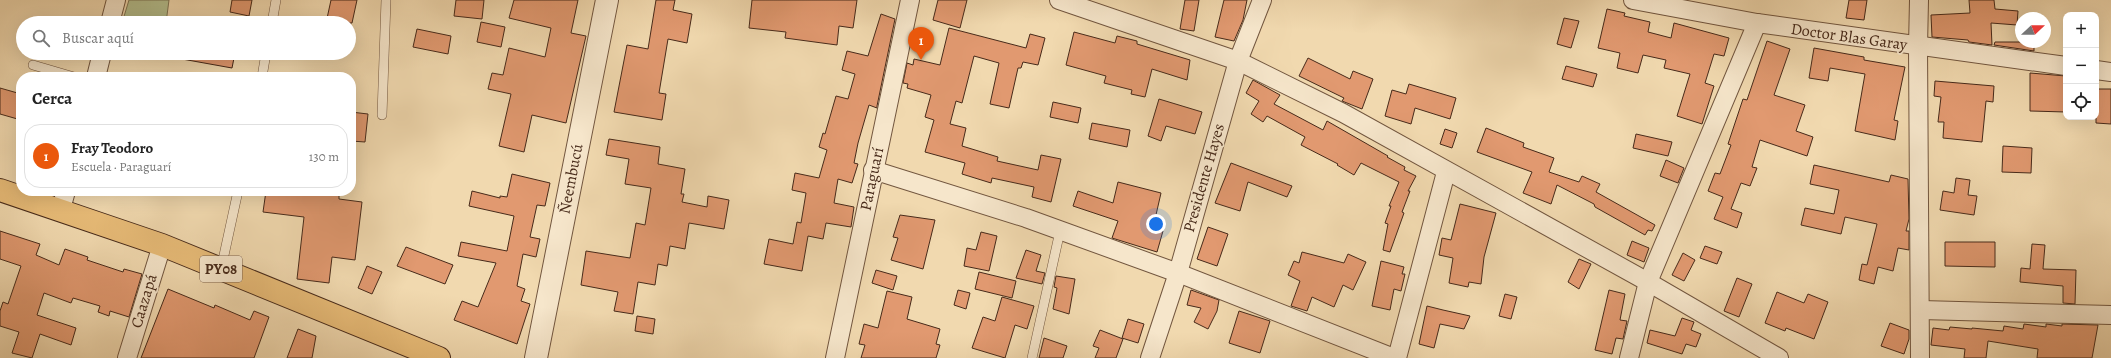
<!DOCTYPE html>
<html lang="es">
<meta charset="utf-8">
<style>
body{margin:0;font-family:Alegreya,serif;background:#f2f2f2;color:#222}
.controls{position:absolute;right:12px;top:12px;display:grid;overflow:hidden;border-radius:8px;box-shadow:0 4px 16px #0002}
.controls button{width:36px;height:36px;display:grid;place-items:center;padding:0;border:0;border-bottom:1px solid #e0e0e0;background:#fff;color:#222;font:20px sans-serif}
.compass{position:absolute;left:2015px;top:12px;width:36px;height:36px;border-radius:50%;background:#fff;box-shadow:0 4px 16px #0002;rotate:68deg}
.you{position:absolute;left:1156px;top:224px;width:14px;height:14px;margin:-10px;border:3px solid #fff;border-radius:50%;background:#1a73e8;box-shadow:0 0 0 6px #1a73e833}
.badge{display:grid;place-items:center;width:26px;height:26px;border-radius:50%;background:#ea580c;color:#fff;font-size:13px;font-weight:700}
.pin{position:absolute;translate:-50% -33px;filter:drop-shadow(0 1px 2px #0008)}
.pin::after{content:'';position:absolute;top:21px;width:14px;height:12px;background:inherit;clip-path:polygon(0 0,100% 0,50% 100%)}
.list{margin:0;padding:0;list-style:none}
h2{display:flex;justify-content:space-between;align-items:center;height:52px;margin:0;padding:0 16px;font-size:17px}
h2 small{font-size:13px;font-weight:400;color:#767676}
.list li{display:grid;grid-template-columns:26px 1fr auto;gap:12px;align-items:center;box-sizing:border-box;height:64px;margin:0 8px 8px;padding:0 8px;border:1px solid #e0e0e0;border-radius:16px}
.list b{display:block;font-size:15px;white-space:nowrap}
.list p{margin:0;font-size:13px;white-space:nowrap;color:#767676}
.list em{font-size:13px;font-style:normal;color:#767676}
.icon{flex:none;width:22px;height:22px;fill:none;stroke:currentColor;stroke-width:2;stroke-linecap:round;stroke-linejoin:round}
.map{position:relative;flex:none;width:2111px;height:358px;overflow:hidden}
.search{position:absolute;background:#fff;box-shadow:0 4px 16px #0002;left:16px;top:16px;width:340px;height:44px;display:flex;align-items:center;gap:10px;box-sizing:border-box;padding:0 14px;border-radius:22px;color:#767676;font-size:15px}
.panel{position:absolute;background:#fff;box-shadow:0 4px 16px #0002;left:16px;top:72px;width:340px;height:124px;border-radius:16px}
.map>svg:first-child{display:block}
.green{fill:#b4c090;stroke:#7e7555}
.building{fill:#e19970;stroke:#472a1a}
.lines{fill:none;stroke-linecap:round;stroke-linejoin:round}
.service-casing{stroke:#72563f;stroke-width:10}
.minor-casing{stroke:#72563f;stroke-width:20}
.tertiary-casing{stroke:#72563f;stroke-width:24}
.trunk-casing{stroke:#472a1a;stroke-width:24}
.service{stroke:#f6e6cb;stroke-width:9}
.minor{stroke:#f6e6cb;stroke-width:18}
.tertiary{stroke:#f6e6cb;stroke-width:22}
.trunk{stroke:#e8bc78;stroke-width:22}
.labels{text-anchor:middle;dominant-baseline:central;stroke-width:3.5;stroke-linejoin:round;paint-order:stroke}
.shield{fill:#f6e6cb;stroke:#7c624f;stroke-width:1}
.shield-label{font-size:15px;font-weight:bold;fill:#472a1a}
.street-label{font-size:16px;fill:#472a1a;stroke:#f6e6cb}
</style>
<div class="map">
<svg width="2111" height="358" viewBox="0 0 2111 358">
<rect width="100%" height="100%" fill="#f1d9af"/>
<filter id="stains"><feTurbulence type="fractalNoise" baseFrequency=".005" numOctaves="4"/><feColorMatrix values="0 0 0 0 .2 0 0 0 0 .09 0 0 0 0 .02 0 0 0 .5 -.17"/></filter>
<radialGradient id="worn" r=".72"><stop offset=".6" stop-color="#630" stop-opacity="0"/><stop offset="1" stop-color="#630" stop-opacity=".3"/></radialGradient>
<!-- green -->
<polygon class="green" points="129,0 169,0 166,23 122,23"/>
<!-- building -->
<g class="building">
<polygon points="232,0 252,0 249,16 230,12"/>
<polygon points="331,0 357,0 352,23 326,23"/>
<polygon points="456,0 484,0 482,19 454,16"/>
<polygon points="514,0 578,0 571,33 586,36 566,123 532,115 524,152 499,146 511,94 488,89 492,73 503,75 509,48 545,57 551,28 509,18"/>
<polygon points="656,0 675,0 673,10 692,14 687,43 668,39 659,93 666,94 662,120 614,112 627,45 648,49"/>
<polygon points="752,0 857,0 853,28 839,26 837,45 785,38 786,32 749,28"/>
<polygon points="938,0 967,0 960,28 933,20"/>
<polygon points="1185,0 1199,0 1194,31 1180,29"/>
<polygon points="1224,0 1247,0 1243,20 1234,41 1215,37"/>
<polygon points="1849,0 1867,0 1864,20 1846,18"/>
<polygon points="1969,0 1994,0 1995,9 2018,11 2017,25 1991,23 1992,45 1969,42 1968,40 1932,37 1931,15 1970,13"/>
<polygon points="1607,9 1625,13 1624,16 1650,22 1648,32 1671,38 1674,23 1729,38 1724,56 1714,54 1705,83 1714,86 1702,124 1677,116 1690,74 1664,68 1666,60 1643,55 1638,73 1617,68 1620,53 1598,48"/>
<polygon points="881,14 895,19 877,106 877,108 869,105 858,143 854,163 858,164 852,183 838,179 834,203 854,207 851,227 826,223 823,239 808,236 802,271 764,264 769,239 793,244 797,222 801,223 806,193 792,190 795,173 819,178 827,150 819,147 823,133 825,134 836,96 848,99 855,74 842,70 847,51 868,56"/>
<polygon points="1564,18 1579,21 1571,48 1557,44"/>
<polygon points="481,22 505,27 501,47 477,42"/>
<polygon points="949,28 1026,48 1030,34 1045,38 1038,65 1023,62 1021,68 1018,68 1009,108 990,104 999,63 974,56 962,103 956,101 950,124 966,128 962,146 998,157 997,161 1038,170 1041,155 1061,159 1051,202 1032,197 1034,187 992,178 991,183 962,174 965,163 925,152 934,120 925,117 931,95 907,88 908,84 903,83 907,63 913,65 914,59 940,65"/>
<polygon points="417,29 451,36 448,54 413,47"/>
<polygon points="1074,32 1115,43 1117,36 1137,41 1137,44 1190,60 1187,80 1152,69 1145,97 1131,94 1132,90 1104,83 1106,76 1066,65"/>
<polygon points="1767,41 1790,49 1774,95 1805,105 1796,131 1813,137 1807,156 1760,140 1752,167 1757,168 1750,186 1741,183 1731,209 1742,213 1737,228 1714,219 1723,197 1708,191 1715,173 1720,174 1731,145 1728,144 1743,99 1747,100"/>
<polygon points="1995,42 2034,42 2034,51 1994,45"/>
<polygon points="1814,48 1864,57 1864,60 1905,67 1894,120 1898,121 1895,140 1855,131 1865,74 1830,68 1828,81 1809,78"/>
<polygon points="182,53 235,53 232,68 182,59"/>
<polygon points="1308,58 1350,79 1353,71 1373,79 1362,109 1342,101 1344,98 1299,76"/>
<polygon points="1566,66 1597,74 1593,87 1562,79"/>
<polygon points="2030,73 2066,76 2066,112 2030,111"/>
<polygon points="1253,80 1280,95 1274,104 1323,130 1327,121 1388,156 1387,157 1405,167 1404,170 1416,176 1408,191 1410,191 1402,212 1404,213 1390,252 1383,250 1388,224 1385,223 1391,206 1389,206 1399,182 1361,163 1354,175 1337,165 1338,164 1301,145 1305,137 1267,116 1263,122 1251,114 1259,101 1246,93"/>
<polygon points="1935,81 1994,86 1993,102 1986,101 1982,142 1943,138 1944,122 1938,122 1941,97 1934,96"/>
<polygon points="1409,84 1456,98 1450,119 1415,108 1411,124 1385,116 1392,90 1406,94"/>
<polygon points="0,88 21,94 21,120 0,114"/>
<polygon points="2096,89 2111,89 2111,124 2096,123"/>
<polygon points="1159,99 1202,112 1195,134 1166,126 1161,141 1148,136"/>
<polygon points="1053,102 1081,108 1078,123 1050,117"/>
<polygon points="351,112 368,114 365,142 351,141"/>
<polygon points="1092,123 1130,130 1127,147 1089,139"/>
<polygon points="1486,128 1524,143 1523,147 1554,158 1549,172 1579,182 1582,176 1600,184 1596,192 1655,225 1652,231 1648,230 1645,235 1595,207 1594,204 1557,185 1551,204 1523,193 1532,172 1477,152"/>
<polygon points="1445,129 1457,133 1452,148 1440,144"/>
<polygon points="1636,134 1672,142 1668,156 1633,148"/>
<polygon points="609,139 660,147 658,164 685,169 681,194 684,194 682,202 707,207 708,196 729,200 724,229 689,223 685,249 670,246 667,266 658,264 655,285 638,282 633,314 614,311 618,292 581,285 586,251 630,258 636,223 645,225 651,188 625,184 629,159 606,155"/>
<polygon points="2003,146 2032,148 2031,173 2002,172"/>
<polygon points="1666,160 1684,168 1678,183 1660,176"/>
<polygon points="1231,163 1292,186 1287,197 1248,182 1240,211 1215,203"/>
<polygon points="1814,165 1889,182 1891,175 1908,179 1909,219 1906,231 1909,231 1909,250 1898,248 1893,271 1878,267 1874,284 1859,280 1862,264 1867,265 1877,224 1845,217 1841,234 1801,225 1805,208 1834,214 1839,190 1810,184"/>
<polygon points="512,174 550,183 545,206 537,205 530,237 540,239 536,257 523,254 517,286 525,289 521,301 530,304 517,344 454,320 462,301 478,307 496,263 458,256 461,242 507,251 514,216 469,206 472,191 500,198 500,196 507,197"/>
<polygon points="1956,178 1970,180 1968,195 1977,196 1974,215 1940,210 1943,191 1954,193"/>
<polygon points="1118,182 1161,193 1153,228 1163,231 1157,252 1112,238 1118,221 1073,206 1078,191 1113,203"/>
<polygon points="266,191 321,191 339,193 339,199 362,202 355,260 332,257 329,283 297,279 304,217 263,212"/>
<polygon points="1460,204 1496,213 1484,257 1481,284 1469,282 1468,287 1449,283 1453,258 1439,255 1442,238 1451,240"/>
<polygon points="900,215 935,220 923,269 891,260 898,238 893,237"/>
<polygon points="1208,227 1228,234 1217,266 1197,259"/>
<polygon points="0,231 40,244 36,255 59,265 65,249 88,257 87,260 123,272 124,269 142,274 129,317 110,311 109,316 98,312 100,306 73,298 71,303 44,293 37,315 76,328 71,345 40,334 32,358 12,353 19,332 0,326 0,311 3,302 8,304 21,266 0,259"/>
<polygon points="981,232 997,236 989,271 964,266 967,248 976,250"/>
<polygon points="1632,241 1649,248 1644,262 1627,255"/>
<polygon points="1945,242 1995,242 1995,267 1945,266"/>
<polygon points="2032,244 2045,245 2043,269 2076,270 2075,304 2063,303 2063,286 2020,282 2021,268 2030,269"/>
<polygon points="1705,246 1722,252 1717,264 1700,258"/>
<polygon points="406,247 453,265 445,284 397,266"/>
<polygon points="1026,250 1041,255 1036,271 1045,273 1042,284 1016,278"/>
<polygon points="1302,252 1344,263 1348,254 1366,262 1353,290 1343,285 1334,307 1312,297 1307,311 1291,306 1300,281 1288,275 1294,261 1299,263"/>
<polygon points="1683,253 1695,260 1684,281 1672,275"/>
<polygon points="1579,259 1591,264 1579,289 1568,282"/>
<polygon points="1381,261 1404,267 1402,274 1405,274 1401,291 1394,289 1390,310 1372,306"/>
<polygon points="367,266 382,272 372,294 358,288"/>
<polygon points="876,270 897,276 893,290 872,283"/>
<polygon points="979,272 1016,281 1012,298 975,289"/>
<polygon points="1056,276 1075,279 1069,314 1053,309 1057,288 1054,287"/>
<polygon points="1737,278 1752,284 1739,317 1724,311"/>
<polygon points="168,289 214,308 215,305 250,320 254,311 269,317 254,358 141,358"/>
<polygon points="958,290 970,293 966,309 954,305"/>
<polygon points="1191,290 1219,300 1217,311 1208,329 1194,322 1201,308 1187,305"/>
<polygon points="1609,290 1625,294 1620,320 1627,321 1623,339 1616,338 1612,354 1595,350"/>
<polygon points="887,291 912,297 907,319 940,329 936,344 940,345 936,358 861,358 865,345 859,344 864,324 878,328"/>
<polygon points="1777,292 1804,303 1808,294 1828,302 1814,339 1786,328 1785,331 1765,323"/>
<polygon points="1505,294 1517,297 1511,319 1499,316"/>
<polygon points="1002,297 1034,306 1027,329 1015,325 1005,358 972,348 983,317 995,321"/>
<polygon points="1427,306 1443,310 1470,316 1464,329 1440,324 1434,348 1419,344"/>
<polygon points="1239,311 1270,321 1260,353 1229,343"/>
<polygon points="637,316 655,319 653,334 635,331"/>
<polygon points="1682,318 1694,322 1691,330 1701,334 1696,347 1686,344 1682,354 1647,343 1650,330 1675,336"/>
<polygon points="1128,319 1144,324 1138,343 1122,338"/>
<polygon points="1890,323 1909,330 1909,339 1904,354 1881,346"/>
<polygon points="2024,324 2046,327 2046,324 2062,326 2062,324 2098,325 2092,358 2037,358 2038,349 1988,341 1986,358 1964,358 1965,349 1931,345 1933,328 1949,330 1950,327 1972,329 1972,328 2003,331 2004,326 2023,329"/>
<polygon points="298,329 316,336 312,358 287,358"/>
<polygon points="1100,330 1123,339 1116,358 1095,358 1099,348 1093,346"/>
<polygon points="1044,338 1067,346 1063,358 1039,358"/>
</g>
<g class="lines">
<defs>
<g id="service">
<polyline points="272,23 276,0"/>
<polyline points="33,65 74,77"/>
<polyline points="262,77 266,53"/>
<polyline points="382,115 386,0"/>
<polyline points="221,269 238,191"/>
<polyline points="1032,358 1060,231"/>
</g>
<g id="minor">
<polyline points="1059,0 1238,61 1343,113 1648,282 1779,358"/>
<polyline points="1633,0 1757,23 2066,66"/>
<polyline points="1919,0 1918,47 1920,358"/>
<polyline points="110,23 116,0"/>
<polyline points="2096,70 2111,72"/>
<polyline points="96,77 102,53"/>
<polyline points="873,170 1026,218 1178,273 1394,358"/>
<polyline points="61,209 66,191"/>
<polyline points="1921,310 2111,315"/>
<polyline points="127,358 162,245"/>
<polyline points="835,358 910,0"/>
<polyline points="1150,358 1178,273 1238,61 1262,0"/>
<polyline points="1397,358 1446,172"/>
<polyline points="1629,358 1648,282 1757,23"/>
</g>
<polyline id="tertiary" points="536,358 607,0"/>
<polyline id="trunk" points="0,190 162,245 439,358"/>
</defs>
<!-- service casing -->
<use href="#service" class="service-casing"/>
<!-- minor casing -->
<use href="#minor" class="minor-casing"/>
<!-- tertiary casing -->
<use href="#tertiary" class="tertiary-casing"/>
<!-- trunk casing -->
<use href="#trunk" class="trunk-casing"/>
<!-- service -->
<use href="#service" class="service"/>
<!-- minor -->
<use href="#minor" class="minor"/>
<!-- tertiary -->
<use href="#tertiary" class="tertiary"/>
<!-- trunk -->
<use href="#trunk" class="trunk"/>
</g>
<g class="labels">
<!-- shield labels -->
<rect class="shield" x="200" y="256" width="42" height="26" rx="3"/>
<g class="shield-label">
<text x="221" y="269">PY08</text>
</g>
<!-- street labels -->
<g class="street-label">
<text transform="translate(1849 37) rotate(8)">Doctor Blas Garay</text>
<text transform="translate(1204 178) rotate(-74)">Presidente Hayes</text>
<text transform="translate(571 179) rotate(-79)">Ñeembucú</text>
<text transform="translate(872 179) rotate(-78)">Paraguarí</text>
<text transform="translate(144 301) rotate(-73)">Caazapá</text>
</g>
</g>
<rect width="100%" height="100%" filter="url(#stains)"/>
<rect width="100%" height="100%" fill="url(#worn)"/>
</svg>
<div class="controls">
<button>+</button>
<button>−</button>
<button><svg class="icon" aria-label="locate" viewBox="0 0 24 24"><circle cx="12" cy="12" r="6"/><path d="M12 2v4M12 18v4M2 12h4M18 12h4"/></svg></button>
</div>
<svg class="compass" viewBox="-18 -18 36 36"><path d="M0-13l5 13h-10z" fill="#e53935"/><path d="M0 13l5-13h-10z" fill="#767676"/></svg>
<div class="you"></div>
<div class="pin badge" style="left:921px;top:60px">1</div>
<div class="search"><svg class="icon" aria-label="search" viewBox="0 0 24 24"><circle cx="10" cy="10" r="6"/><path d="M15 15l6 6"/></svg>Buscar aquí</div>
<section class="panel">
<h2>Cerca<small></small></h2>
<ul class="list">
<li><span class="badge">1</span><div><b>Fray Teodoro</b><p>Escuela · Paraguarí</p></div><em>130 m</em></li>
</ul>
</section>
</div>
